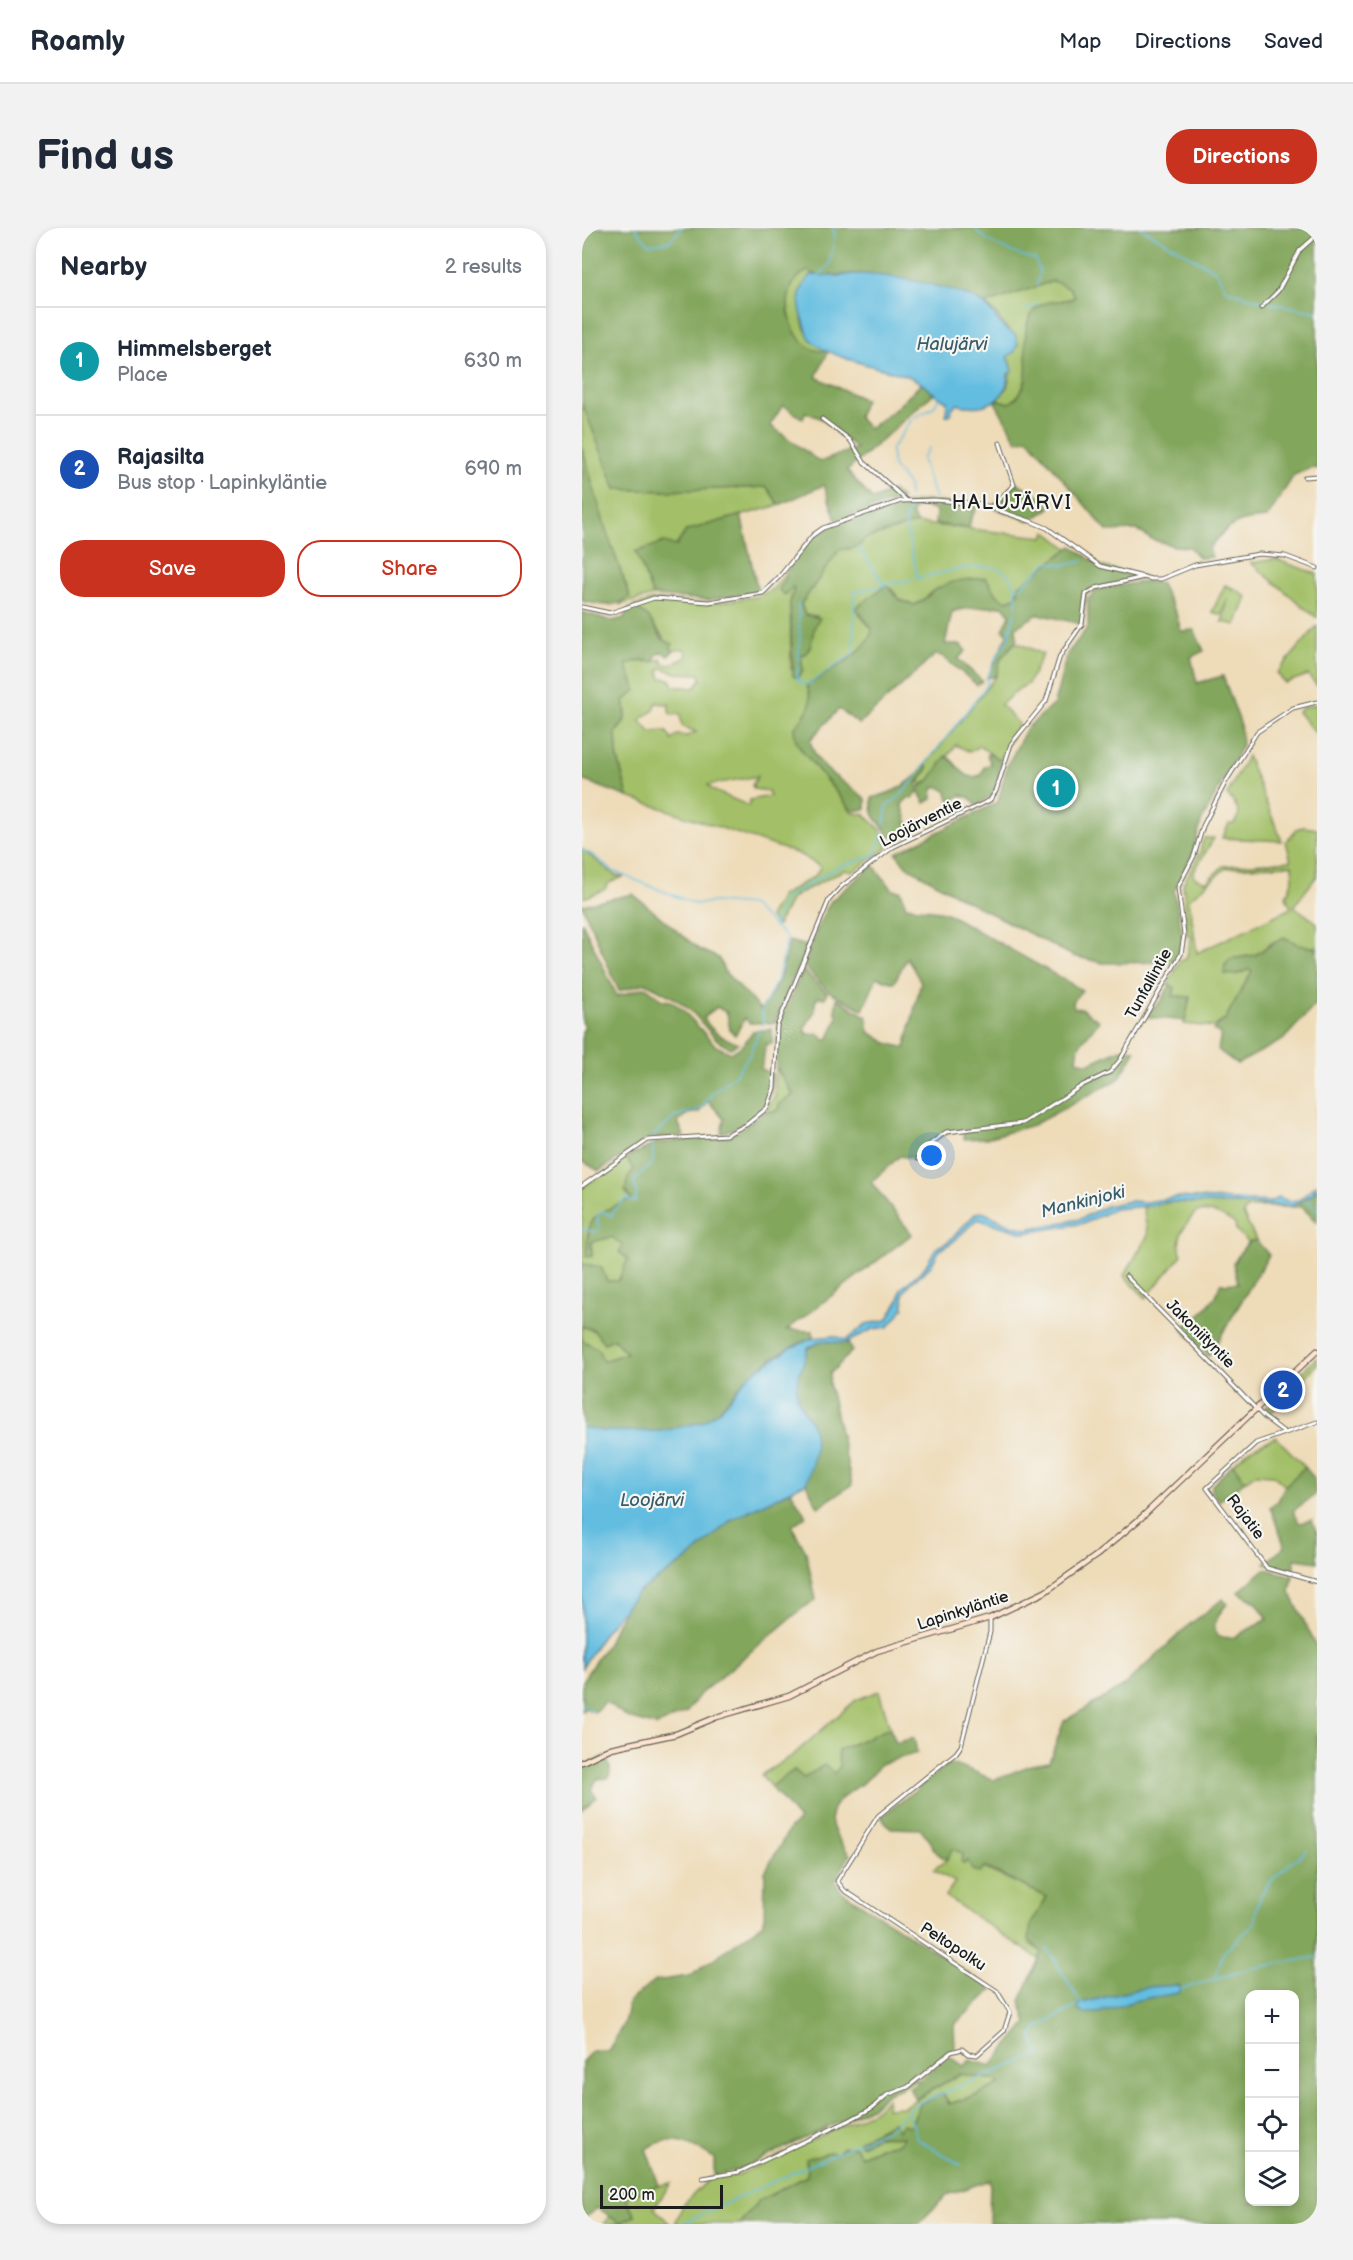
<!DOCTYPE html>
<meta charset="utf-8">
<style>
body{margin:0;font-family:"Balsamiq Sans",sans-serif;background:#f2f2f3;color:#1f2937}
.controls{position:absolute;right:18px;bottom:18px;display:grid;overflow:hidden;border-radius:12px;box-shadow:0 3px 9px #0003}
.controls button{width:54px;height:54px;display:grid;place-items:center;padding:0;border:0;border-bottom:2px solid #e0e1e3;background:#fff;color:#1f2937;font:30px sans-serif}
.scale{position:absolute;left:18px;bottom:15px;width:123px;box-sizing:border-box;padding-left:6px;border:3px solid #1c1c1c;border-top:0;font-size:16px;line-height:21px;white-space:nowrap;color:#1c1c1c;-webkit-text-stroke:4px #f6f6f2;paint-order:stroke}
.you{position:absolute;left:350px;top:928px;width:21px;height:21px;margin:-15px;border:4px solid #fff;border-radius:50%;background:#1a73e8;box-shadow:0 0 0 9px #1a73e833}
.badge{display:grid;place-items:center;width:39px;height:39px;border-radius:50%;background:#c8321e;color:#fff;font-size:20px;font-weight:700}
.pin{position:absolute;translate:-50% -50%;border:3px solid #fff;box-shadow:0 2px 6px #0006}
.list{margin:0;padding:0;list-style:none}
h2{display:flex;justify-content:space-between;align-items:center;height:78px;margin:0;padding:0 24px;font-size:26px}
h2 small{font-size:20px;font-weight:400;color:#747a83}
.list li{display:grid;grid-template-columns:39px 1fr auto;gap:18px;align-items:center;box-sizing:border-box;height:108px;padding:0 24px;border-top:2px solid #e0e1e3}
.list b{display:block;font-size:22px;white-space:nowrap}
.list p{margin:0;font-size:20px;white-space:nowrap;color:#747a83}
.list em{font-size:20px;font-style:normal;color:#747a83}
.actions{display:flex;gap:12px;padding:18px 24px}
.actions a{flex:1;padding:14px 0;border:2px solid #c8321e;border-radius:24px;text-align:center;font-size:21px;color:#c8321e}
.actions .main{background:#c8321e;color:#fff}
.icon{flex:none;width:33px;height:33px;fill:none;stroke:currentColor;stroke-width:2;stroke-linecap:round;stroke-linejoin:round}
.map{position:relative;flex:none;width:735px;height:1996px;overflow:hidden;border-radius:24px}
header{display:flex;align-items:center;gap:36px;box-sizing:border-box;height:84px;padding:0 30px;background:#fff;border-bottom:2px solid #e0e1e3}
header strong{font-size:28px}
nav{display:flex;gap:33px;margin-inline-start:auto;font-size:21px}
.intro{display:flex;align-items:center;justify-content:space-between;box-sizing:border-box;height:144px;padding:0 36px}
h1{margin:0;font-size:42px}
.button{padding:15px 27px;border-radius:24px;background:#c8321e;color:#fff;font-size:21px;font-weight:700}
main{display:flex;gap:36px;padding:0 36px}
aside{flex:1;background:#fff;border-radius:24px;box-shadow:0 3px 9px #0003}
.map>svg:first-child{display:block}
.green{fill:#a3c067;stroke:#606e42;stroke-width:1.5;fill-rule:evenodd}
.forest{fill:#82a65c;stroke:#4f613c;stroke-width:1.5;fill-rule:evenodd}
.water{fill:#63bde0;stroke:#406c7e;stroke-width:1.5}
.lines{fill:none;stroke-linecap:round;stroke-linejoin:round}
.stream{stroke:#63bde0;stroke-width:1.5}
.minor-casing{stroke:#665f53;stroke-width:5}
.secondary-casing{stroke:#665f53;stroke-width:7}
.minor{stroke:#fff;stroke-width:3}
.secondary{stroke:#fde4d1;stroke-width:4.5}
.labels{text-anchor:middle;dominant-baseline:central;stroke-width:4.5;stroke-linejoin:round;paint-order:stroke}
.street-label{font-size:16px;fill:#1c1c1c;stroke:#f6f6f2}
.water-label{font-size:18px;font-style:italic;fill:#385c6a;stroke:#f6f6f2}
.quarter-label{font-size:20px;letter-spacing:1.5px;fill:#1c1c1c;stroke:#f6f6f2}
</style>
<header>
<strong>Roamly</strong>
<nav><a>Map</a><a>Directions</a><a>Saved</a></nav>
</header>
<div class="intro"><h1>Find us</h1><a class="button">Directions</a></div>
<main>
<aside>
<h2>Nearby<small>2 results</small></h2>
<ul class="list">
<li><span class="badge" style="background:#0f9aa8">1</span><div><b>Himmelsberget</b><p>Place</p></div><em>630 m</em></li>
<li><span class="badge" style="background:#1a4fb4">2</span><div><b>Rajasilta</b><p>Bus stop · Lapinkyläntie</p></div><em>690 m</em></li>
</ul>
<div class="actions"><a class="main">Save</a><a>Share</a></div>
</aside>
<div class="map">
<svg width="735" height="1996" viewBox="0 0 735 1996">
<rect width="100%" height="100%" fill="#f6f6f2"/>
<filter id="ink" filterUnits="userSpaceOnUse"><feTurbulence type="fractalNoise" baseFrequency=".0167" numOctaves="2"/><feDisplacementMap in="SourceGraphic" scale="12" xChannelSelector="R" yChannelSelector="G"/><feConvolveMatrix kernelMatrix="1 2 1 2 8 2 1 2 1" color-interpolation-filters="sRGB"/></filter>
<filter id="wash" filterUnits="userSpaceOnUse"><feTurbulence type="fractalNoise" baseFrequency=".008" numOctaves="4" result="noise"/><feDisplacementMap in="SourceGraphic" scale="24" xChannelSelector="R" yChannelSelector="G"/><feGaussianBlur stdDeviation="1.35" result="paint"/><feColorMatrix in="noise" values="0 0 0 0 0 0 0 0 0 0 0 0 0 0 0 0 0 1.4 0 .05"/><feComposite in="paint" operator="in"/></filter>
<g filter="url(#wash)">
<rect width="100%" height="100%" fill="#eedcb9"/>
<!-- green -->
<g class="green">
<path d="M226,43L237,48H227C217,66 215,96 230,112C235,116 241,119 247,122C237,125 226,122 219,115C205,93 196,54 226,43Z"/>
<path d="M471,53L488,60L493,69C482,76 461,69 451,84C431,111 461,152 428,175L415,172L425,160L430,138L425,129L432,124L436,116L414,86L403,76Z"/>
<polygon points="0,175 34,261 82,263 185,259 197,277 104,303 94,318 54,323 71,368 37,377 48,369 24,302 0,220"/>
<path d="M332,295L462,309L464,303L487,321L437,358L435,368L424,373L415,367L404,350C392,351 361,357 351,363C344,369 341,374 332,377L318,372L309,360L277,386L290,401V409L230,475L229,481L222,487L231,536L271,585L282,586L299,602L306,620L271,644L262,642L214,667L208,673L195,698L187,689L199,668L233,648L239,639L217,626L46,569L35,527L34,504C44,494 46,487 42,473L54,462L44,436C56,431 69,437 79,431L82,436L88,437L105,429L103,421L91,423L67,390L52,378L72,372L127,376L177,368L191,361L203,346L212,361L208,374L209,441L219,431L235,388L223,387L219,376L257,321H268L283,311ZM79,440L95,445L118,446L119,451L113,460L91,458L88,451L79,450L77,443ZM74,475L87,476V484L90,487L98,486L100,498L114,504L105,508L95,507L90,512L84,503L68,504L58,492L72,482ZM176,548L170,557L172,561L186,563L188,568L168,572L167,578L130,562L126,557Z"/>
<polygon points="693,331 735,346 735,390 669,335"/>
<polygon points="643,357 650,360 649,363 652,360 665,369 654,397 640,394 646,371 639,387 630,384"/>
<polygon points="735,398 735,458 726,447 703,455 695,445"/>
<path d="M434,414L461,426L446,456C437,459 426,470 419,477L437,496L418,532L397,518L388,524L374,517L347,553L339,557L337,555L346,540L344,536L414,448L419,430Z"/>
<polygon points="735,476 735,507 716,484 720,480"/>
<polygon points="665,528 700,613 640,610 647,596 652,596 657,586 652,574 645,567"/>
<path d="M722,599L735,601V648L712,678L735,695V720L692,713L673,727L648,731L653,747L669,741L670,743L643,791L632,799L602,796L608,769L590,768L593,760L586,756L598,733L604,731L610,708H605L601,656L618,624L622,610H632L611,645L612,649L624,654L641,638L709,633L704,613L716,600ZM710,637L711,651L704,669L709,680L615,725L607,671L644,640Z"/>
<polygon points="0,621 33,647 41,649 27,655 22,662 2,670"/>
<polygon points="194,839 211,867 196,883 183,884 193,868"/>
<path d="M44,930L52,941L46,950L50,971C12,987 5,985 4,1028H10L9,1014L31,1009L41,1018L46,1031L37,1053H25L19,1039L0,1036V960Z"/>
<path d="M595,973L711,978L717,975L719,979H676L664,981L661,986L674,1012L666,1014L654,1003L653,996C640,987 630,982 614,984C603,997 592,1010 600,1027L564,1070L542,1048L566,1007L561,979Z"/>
<polygon points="0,1098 31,1111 45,1125 21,1133 16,1121 0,1112"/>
<polygon points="735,1129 735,1137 686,1188 683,1181"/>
<polygon points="694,1209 723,1239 703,1258 691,1247 673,1246 663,1253 651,1236 670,1220"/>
<polygon points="297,1463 308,1500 257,1522 257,1540 252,1546 242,1538 222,1551 212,1542 189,1559 179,1547 210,1528 274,1472"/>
<polygon points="371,1620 381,1626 382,1636 386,1633 465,1669 449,1697 448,1716 461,1724 457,1731 363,1668 373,1654 351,1642 364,1632"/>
<path d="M378,1846L414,1852L417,1856L397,1866L367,1876L361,1865L339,1876L328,1898L317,1903L311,1894L296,1901L279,1917C294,1908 304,1907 322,1909L317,1915L302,1918L278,1928L273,1919H262L225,1948L176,1973L157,1996H93L101,1977L128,1950L156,1947L293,1882L305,1870L304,1880L321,1879Z"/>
<polygon points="89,1955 72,1980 88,1996 21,1996 28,1989 38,1995 53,1988 44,1969 58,1962"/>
</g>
<!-- forest -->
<g class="forest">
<path d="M0,0H735V241L731,239L712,247L685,290C656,291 645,297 627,320L630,329L617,330L607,319L592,318L569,311L555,302L525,303L446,210L435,213L413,174L415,172L428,175C461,152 431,111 451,84C461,69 482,76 493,69L488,60L471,53L403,76L382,66L319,51L272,46L237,48L226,43C188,58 210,132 247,122L234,149L283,172L276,189L287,201L312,182L339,156L352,165L265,243L291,272L311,263L320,271L254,292L242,257L197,277L185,259L82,263L34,261L0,175ZM201,177L221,191L223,184L240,191L274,220L238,234L188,197Z"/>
<path d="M0,220L24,302L48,369C31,381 19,377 0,373Z"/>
<polygon points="432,253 464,272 468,280 448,293 409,279 429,261"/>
<path d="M344,273L396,278L389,290L387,300L353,296L354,283L337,277L330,285L334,295L283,311L276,319L257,322L219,376L223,387L238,390C227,402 235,413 223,426L219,427L221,442L216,450L211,448L208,374L212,361L211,359L203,367L197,362L204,350L203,346C212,333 222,315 235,306C255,292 319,275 344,273Z"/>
<polygon points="159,287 176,364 127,372 71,368 54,324 82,314 94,318 104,303"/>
<path d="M490,318L518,338L562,349L514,360L504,366L500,396L456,386L434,399L435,411L419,430L414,448L405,450L426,406L421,402L428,387L421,378C404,380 386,378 370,384L363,416H378L384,423L376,431L400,453L395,457L360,428L353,427L277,496L257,481L228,512C235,544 261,551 284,571V581L270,583L218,520L213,510L212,501C226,481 232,482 225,457C243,445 289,423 290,401L274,380L304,357L318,372L332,377C341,374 344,369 352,363C366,352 387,351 404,350L415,367L424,373L435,368L437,358Z"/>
<polygon points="565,353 578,355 594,385 599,403 612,402 622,423 609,429 615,455 641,448 658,495 660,517 619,594 610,627 592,663 601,710 593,734 521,735 491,728 383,672 324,638 314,625 416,574 425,538 445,500 472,476 485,426 506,399 506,371 515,362"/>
<path d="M52,378L67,390L81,412L91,416L89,419L91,423L86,428L80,424L75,426L72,434L60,432L44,436L54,462L42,473C45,487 44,494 34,504L35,527L46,569L0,552V384L30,393L42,390L45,382Z"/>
<path d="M407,525L420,533L411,566L395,578L388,570L379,567L368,575L365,564L356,558L351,560L350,571L343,575L336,563L331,571L326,570L320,576L328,603L307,609C299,591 288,594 290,570C314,564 329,556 344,536L346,540L335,555L336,560L347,553L364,528C377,535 381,555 399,547L403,538L409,537L405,527Z"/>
<path d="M291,637L311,662L319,663L324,678L363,684L500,762L491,774L492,780L500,781L517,793L497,818L495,832L506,836L538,821L554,822L537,851L451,897L405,910L382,911L380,901C361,904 346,915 336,931L318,928L289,954L330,1006L205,1102L231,1103V1110C210,1117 186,1132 168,1147C151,1162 142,1182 123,1193C94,1209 35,1205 3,1201L0,1199V1112L16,1121L21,1133L45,1125L32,1111L22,1115L12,1102L0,1098V1036L19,1039L25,1053H36L46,1031L37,1024L41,1018L30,1009L9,1014L10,1028L4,1029C6,985 12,987 49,971L43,963L46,950L52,941L44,930L75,915L145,908L157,903L183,884L195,883L198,875L211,867L194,839L196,799L221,742L245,765L243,770L236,769L233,774V783L222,801L225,806H237L243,812L247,810L256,788L253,783L255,770L285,789L287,804L305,815L323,820L339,754L325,730L312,755L295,749L281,782L246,763L222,738L238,693L249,673Z"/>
<path d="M51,666L118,722L137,730L142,743L179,782L197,753L207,713L225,718L193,795H168L163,790L153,807L148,802L145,785L135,779L122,790C129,803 142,811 156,815L149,820C131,813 124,798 111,785C99,772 79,763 64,755L37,763L0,677Z"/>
<path d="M0,694L35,768L64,759L80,772L89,773L100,781L134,818L149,825L161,817L171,803L190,801V816H184L179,841L191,846C191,882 171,894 139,905L142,891L126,873L117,884L105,886L96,894L102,908L67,910L17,943L0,933V803L3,800L0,793Z"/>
<polygon points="702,709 717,717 735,720 735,775 701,812 655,836 636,822 639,806 631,802 643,791 670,743 669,741 653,747 642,746 643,737 648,731 673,727"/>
<polygon points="588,757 593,760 591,768 608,769 603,793 566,789 566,785 579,773"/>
<polygon points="735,961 735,995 717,975"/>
<polygon points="674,1012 687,1027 627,1128 625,1127 600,1101 608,1093 612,1094 634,1068 638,1056 656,1055 651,1035 666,1014"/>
<path d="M240,1113L266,1115L270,1123L248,1146L247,1155L270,1257L236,1279L224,1255C229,1242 234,1209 228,1195C224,1185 217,1177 215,1165C213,1149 222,1136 226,1120Z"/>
<polygon points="651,1236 663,1253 637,1273 629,1263 630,1257"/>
<polygon points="723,1239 732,1250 733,1267 711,1283 717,1295 730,1292 735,1306 735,1334 713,1331 711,1344 683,1335 703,1319 688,1279 696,1273 703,1258"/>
<polygon points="209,1263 224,1288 211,1297 211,1300 224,1324 234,1372 221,1380 118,1466 105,1484 74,1498 47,1490 23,1474 12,1484 4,1480 0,1483 0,1453 24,1417 44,1378 56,1364 106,1331 150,1291"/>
<path d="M683,1341L711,1348L708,1364L735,1420V1996H407L408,1952L365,1967L336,1996H157L176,1973L225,1948L224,1931L246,1924L254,1925L261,1919H273L279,1928L302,1918L317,1915L321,1909L294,1908L279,1917L276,1913L311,1894L316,1903L320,1896L328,1898L339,1875L360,1865L367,1876L397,1866L417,1856L414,1852L378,1846L333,1871L327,1860L367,1828L382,1838L388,1832L409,1838L445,1795L438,1773L460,1724L447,1712L449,1696L465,1669L403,1639L398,1644L390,1642L386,1633L382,1636L379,1633L381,1626L371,1621L364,1632L350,1621L349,1614L339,1601L309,1600L299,1589L366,1536L378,1538L412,1552L449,1537L467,1534L482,1493L539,1460L608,1396L641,1371L645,1376L638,1385L632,1398L636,1409L650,1410L686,1391L674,1374L656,1364ZM668,1766H712V1974H668Z"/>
<path d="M308,1500L313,1515L332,1510L335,1525L298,1536C278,1571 219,1568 268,1627L253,1653L259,1663L411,1761L372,1797L373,1820L322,1859L305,1865L291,1878L156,1942L132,1947V1930C110,1916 89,1904 64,1921L77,1957L44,1969L53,1988L38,1995L16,1980L0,1991V1834L10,1823H26L42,1795L47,1773L73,1753L107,1748L182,1695L183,1644L208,1600L217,1592L189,1559L212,1542L222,1550L242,1537L252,1545L257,1540L256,1522Z"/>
<path d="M23,1528C27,1537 31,1541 26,1550L15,1551L9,1562L15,1569L0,1582V1539Z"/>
</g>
<!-- water -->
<g class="water">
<path d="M272,46C302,45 375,59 400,75C413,83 418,102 433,106L436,116L432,124L425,129L431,142L426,146C426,175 399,183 375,176L370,180L368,187H364L365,173C352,169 342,154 328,149C306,141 238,129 227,109C224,102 223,95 220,88C215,72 217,60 229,47L256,48Z"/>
<path d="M735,956L731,966L711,978L584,974L575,977L532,981L503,995L442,1005L395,991L371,1014L357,1023L349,1038L328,1056L321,1066L322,1080L306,1099L291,1101L264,1115L240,1113L226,1120C223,1136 213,1148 215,1166C217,1177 224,1185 229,1195C237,1214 231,1237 224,1255L150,1291L106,1331L56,1364L23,1403L0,1440V1199L20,1203H79L121,1194L140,1180L167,1147L207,1121L231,1110L252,1108L264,1112L284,1096L305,1092L317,1072L319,1061L343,1039L354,1020L367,1013L394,985L401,984L429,997L444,1001L498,991L524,978L548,973L564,974L595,969L689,974L696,969L706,973L717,972Z"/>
<polygon points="597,1757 599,1761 597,1765 556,1772 516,1785 499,1785 495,1778 499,1775 565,1759"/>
</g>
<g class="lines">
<!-- stream -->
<g class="stream">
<polyline points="53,0 67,16 87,14 99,0"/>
<path d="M393,0C401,14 437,28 453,31L458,45"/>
<polyline points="559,0 634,43 644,62 683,74"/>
<polyline points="250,21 253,8 251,0"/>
<polyline points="237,48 247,37 250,24"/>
<polyline points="455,58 457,48"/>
<polyline points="688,75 735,84"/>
<polyline points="444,82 455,76"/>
<polyline points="347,220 340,231 353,271"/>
<polyline points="327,268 326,257 311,238 309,222 330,191 352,179 357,169"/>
<polyline points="328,275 323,294 336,350"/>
<polyline points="276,319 303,357"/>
<polyline points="436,361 466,334 483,337 501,333"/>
<path d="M216,375L218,416L215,450L221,456H227L272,425V364C295,359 318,354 341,349C375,342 440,319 434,378"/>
<polyline points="302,597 305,578 320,566 403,460 411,435 426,410 433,384"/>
<polyline points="0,622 11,627 31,643 113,676 133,674 169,677 205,710 196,750 179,784 182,794 180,797"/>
<polyline points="191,696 203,670 256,639 293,627 301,605"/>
<polyline points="71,908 94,888 119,881 131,864 153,847 168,826 178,801"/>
<polyline points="725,972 735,982"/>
<path d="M0,1001L14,1004L17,1001L15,988L21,983L30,988L32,982L44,971L53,974L55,966L52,953C57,950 58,944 63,942C76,933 70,930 70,914"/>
<polyline points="0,1476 12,1484"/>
<polyline points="465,1720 499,1775"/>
<path d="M633,1751L641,1725L673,1695C673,1658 699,1644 725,1622"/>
<polyline points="599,1761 670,1740 735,1729"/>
<polyline points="327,1884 335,1911 379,1937"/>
<polyline points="99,1996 308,1900 334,1876 457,1826 450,1809 456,1799 495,1778"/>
</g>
</g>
</g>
<g filter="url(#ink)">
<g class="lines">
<defs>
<g id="minor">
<polyline points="679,80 696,63 718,22 735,7"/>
<polyline points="240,191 268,212 282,234 324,272"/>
<polyline points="723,249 735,248"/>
<polyline points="409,279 432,257 418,215"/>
<polyline points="0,379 28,385 72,370 127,374 181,365 197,349 231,307 241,300 319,273 353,272 398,276 448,293 465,300 518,338 569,351 579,351 613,337 677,326 703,328 735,340"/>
<polyline points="336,931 344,919 364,904 441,895 501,857 528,844 538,832 599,726 602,707 596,659 612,628 621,598 643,555 675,504 711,480 735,474"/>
<polyline points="0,958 66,912 144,907 164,897 185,880 192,860 195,798 247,672 260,658 311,619 408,572 414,563 429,516 464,473 478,428 500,396 504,366 514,360 562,349"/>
<polyline points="544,1048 682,1189 702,1204"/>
<polyline points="735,1194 674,1215 625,1260 685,1340 735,1354"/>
<polyline points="121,1950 157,1944 268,1892 290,1880 305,1867 326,1859 369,1824 380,1821 386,1826 395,1827 422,1803 428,1784 415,1763 262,1662 255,1653 296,1588 374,1525 379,1518 408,1404 408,1390"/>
</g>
<polyline id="secondary" points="0,1534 29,1520 94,1506 135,1489 207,1468 295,1423 408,1390 463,1364 515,1327 560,1289 735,1123"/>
</defs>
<!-- minor casing -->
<use href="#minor" class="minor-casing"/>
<!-- secondary casing -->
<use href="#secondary" class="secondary-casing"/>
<!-- minor -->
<use href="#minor" class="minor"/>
<!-- secondary -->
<use href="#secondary" class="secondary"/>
</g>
</g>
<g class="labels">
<!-- street labels -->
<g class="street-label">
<text transform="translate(339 595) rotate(-27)">Loojärventie</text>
<text transform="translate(567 756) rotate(-61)">Tunfallintie</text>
<text transform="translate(618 1106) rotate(45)">Jakoniityntie</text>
<text transform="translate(663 1289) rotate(53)">Rajatie</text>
<text transform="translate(381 1383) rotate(-18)">Lapinkyläntie</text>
<text transform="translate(371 1719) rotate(33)">Peltopolku</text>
</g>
<!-- water labels -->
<g class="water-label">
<text x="370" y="116">Halujärvi</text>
<text transform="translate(501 974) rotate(-14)">Mankinjoki</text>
<text x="70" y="1272">Loojärvi</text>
</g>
<!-- quarter labels -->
<g class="quarter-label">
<text x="430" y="275">HALUJÄRVI</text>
</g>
</g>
</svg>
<div class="controls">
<button>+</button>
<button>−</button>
<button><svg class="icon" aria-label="locate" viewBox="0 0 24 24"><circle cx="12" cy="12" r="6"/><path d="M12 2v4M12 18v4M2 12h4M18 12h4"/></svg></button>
<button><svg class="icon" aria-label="layers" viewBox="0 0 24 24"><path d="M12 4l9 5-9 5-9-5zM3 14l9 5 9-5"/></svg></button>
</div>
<div class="scale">200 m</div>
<div class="you"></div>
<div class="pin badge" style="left:474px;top:560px;background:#0f9aa8">1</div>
<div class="pin badge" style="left:701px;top:1162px;background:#1a4fb4">2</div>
</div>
</main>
